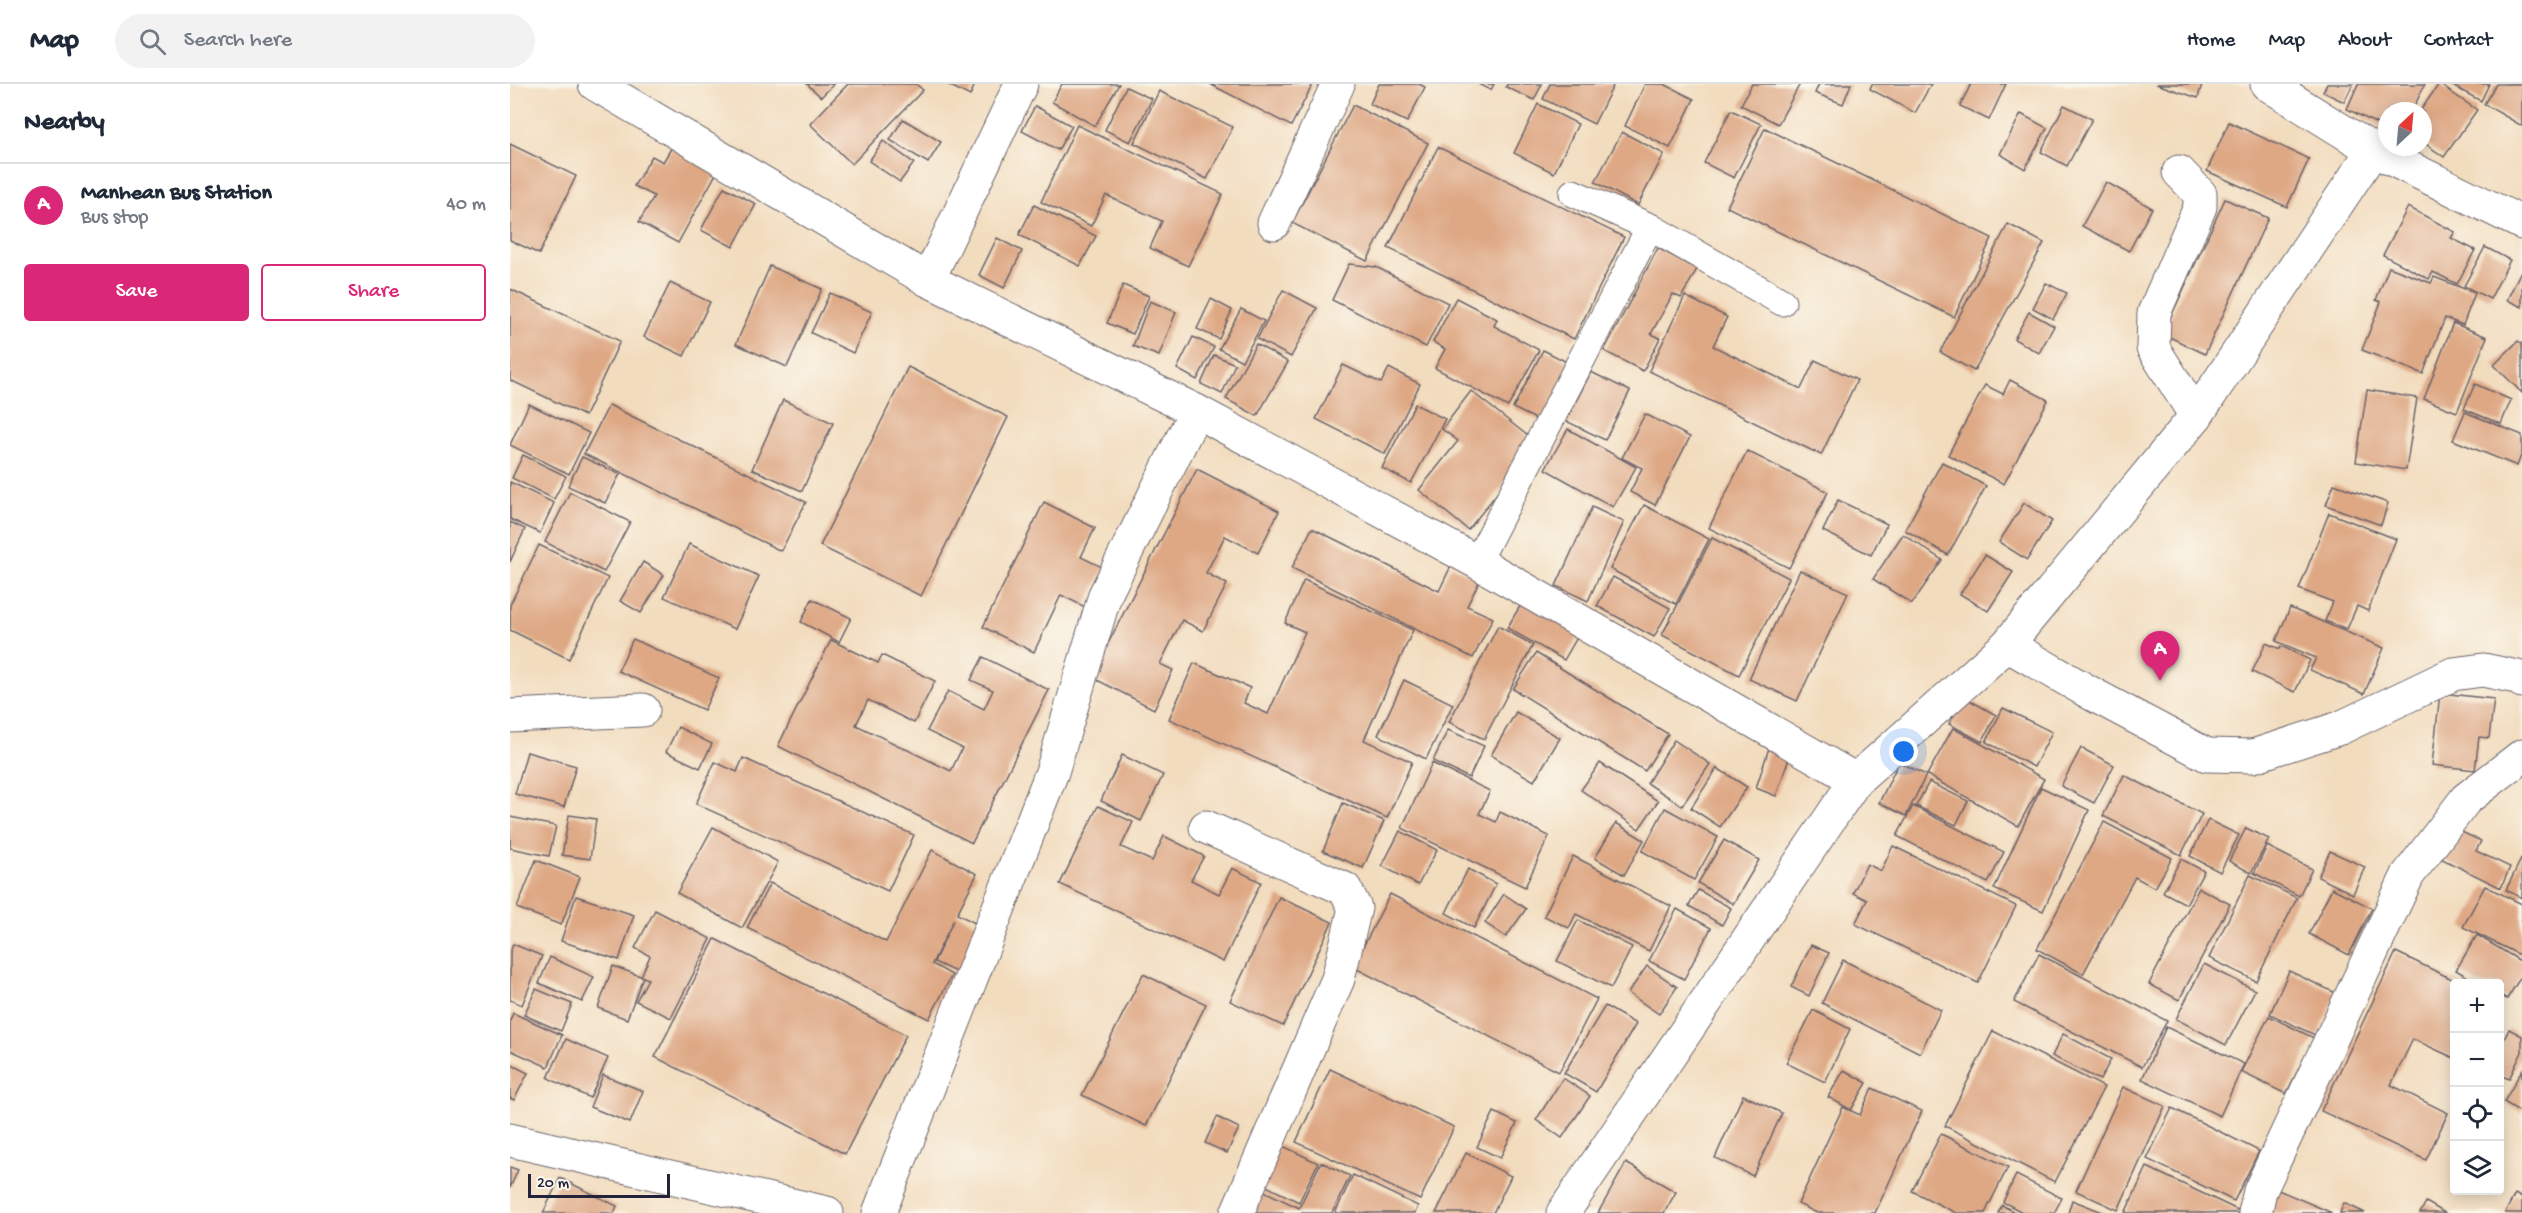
<!DOCTYPE html>
<meta charset="utf-8">
<style>
body{margin:0;font-family:"Gochi Hand",sans-serif;background:#f2f2f3;color:#1f2937}
.controls{position:absolute;right:18px;bottom:18px;display:grid;overflow:hidden;border-radius:6px;box-shadow:0 3px 15px #0003}
.controls button{width:54px;height:54px;display:grid;place-items:center;padding:0;border:0;border-bottom:2px solid #e0e1e3;background:#fff;color:#1f2937;font:30px sans-serif}
.compass{position:absolute;left:1868px;top:18px;width:54px;height:54px;border-radius:50%;background:#fff;box-shadow:0 3px 15px #0003;rotate:26deg}
.scale{position:absolute;left:18px;bottom:15px;width:142px;box-sizing:border-box;padding-left:6px;border:3px solid #22223b;border-top:0;font-size:16px;line-height:21px;white-space:nowrap;color:#22223b;-webkit-text-stroke:4px #fbf7ec;paint-order:stroke}
.you{position:absolute;left:1394px;top:668px;width:21px;height:21px;margin:-15px;border:4px solid #fff;border-radius:50%;background:#1a73e8;box-shadow:0 0 0 9px #1a73e833}
.badge{display:grid;place-items:center;width:39px;height:39px;border-radius:50%;background:#db2777;color:#fff;font-size:20px;font-weight:700}
.pin{position:absolute;translate:-50% -50px;filter:drop-shadow(0 2px 3px #0008)}
.pin::after{content:'';position:absolute;top:32px;width:21px;height:18px;background:inherit;clip-path:polygon(0 0,100% 0,50% 100%)}
.list{margin:0;padding:0;list-style:none}
h2{display:flex;justify-content:space-between;align-items:center;height:78px;margin:0;padding:0 24px;font-size:26px}
h2 small{font-size:20px;font-weight:400;color:#747a83}
.list li{display:grid;grid-template-columns:39px 1fr auto;gap:18px;align-items:center;box-sizing:border-box;height:84px;padding:0 24px;border-top:2px solid #e0e1e3}
.list b{display:block;font-size:22px;white-space:nowrap}
.list p{margin:0;font-size:20px;white-space:nowrap;color:#747a83}
.list em{font-size:20px;font-style:normal;color:#747a83}
.actions{display:flex;gap:12px;padding:18px 24px}
.actions a{flex:1;padding:14px 0;border:2px solid #db2777;border-radius:6px;text-align:center;font-size:21px;color:#db2777}
.actions .main{background:#db2777;color:#fff}
.icon{flex:none;width:33px;height:33px;fill:none;stroke:currentColor;stroke-width:2;stroke-linecap:round;stroke-linejoin:round}
.map{position:relative;flex:none;width:2012px;height:1129px;overflow:hidden}
header{display:flex;align-items:center;gap:36px;box-sizing:border-box;height:84px;padding:0 30px;background:#fff;border-bottom:2px solid #e0e1e3}
header strong{font-size:28px}
nav{display:flex;gap:33px;margin-inline-start:auto;font-size:21px}
.search{width:420px;height:54px;background:#f2f2f3;display:flex;align-items:center;gap:15px;box-sizing:border-box;padding:0 21px;border-radius:33px;color:#747a83;font-size:22px}
main{display:flex}
aside{flex:1;background:#fff}
.map>svg:first-child{display:block}
.building{fill:#dea885}
.lines{fill:none;stroke-linecap:round;stroke-linejoin:round}
.service-casing{stroke:#6b6369;stroke-width:29}
.minor-casing{stroke:#6b6369;stroke-width:35}
.service{stroke:#fff;stroke-width:27}
.minor{stroke:#fff;stroke-width:33}
</style>
<header>
<strong>Map</strong>
<div class="search"><svg class="icon" aria-label="search" viewBox="0 0 24 24"><circle cx="10" cy="10" r="6"/><path d="M15 15l6 6"/></svg>Search here</div>
<nav><a>Home</a><a>Map</a><a>About</a><a>Contact</a></nav>
</header>
<main>
<aside>
<h2>Nearby<small></small></h2>
<ul class="list">
<li><span class="badge">A</span><div><b>Manhean Bus Station</b><p>Bus stop</p></div><em>40 m</em></li>
</ul>
<div class="actions"><a class="main">Save</a><a>Share</a></div>
</aside>
<div class="map">
<svg width="2012" height="1129" viewBox="0 0 2012 1129">
<rect width="100%" height="100%" fill="#fbf7ec"/>
<filter id="ink" filterUnits="userSpaceOnUse"><feTurbulence type="fractalNoise" baseFrequency=".0167" numOctaves="2"/><feDisplacementMap in="SourceGraphic" scale="12" xChannelSelector="R" yChannelSelector="G"/><feConvolveMatrix kernelMatrix="1 2 1 2 8 2 1 2 1" color-interpolation-filters="sRGB"/></filter>
<filter id="wash" filterUnits="userSpaceOnUse"><feTurbulence type="fractalNoise" baseFrequency=".008" numOctaves="4" result="noise"/><feDisplacementMap in="SourceGraphic" scale="24" xChannelSelector="R" yChannelSelector="G"/><feGaussianBlur stdDeviation="1.35" result="paint"/><feColorMatrix in="noise" values="0 0 0 0 0 0 0 0 0 0 0 0 0 0 0 0 0 1.4 0 .05"/><feComposite in="paint" operator="in"/></filter>
<g filter="url(#wash)">
<rect width="100%" height="100%" fill="#f2dcbe"/>
<g id="blocks">
<!-- building -->
<g class="building">
<polygon points="297,0 324,0 311,13"/>
<polygon points="338,0 406,0 413,6 342,80 300,40"/>
<polygon points="437,0 465,0 460,12"/>
<polygon points="552,0 609,0 585,42 542,18"/>
<polygon points="700,0 803,0 781,42"/>
<polygon points="869,0 909,0 915,3 897,38 860,20"/>
<polygon points="968,0 984,0 981,6"/>
<polygon points="997,0 1032,0 1024,16 996,3"/>
<polygon points="1040,0 1104,0 1084,40 1033,15"/>
<polygon points="1135,0 1154,0 1184,15 1160,64 1115,42"/>
<polygon points="1242,0 1290,0 1268,40 1231,21"/>
<polygon points="1309,0 1341,0 1333,20 1305,9"/>
<polygon points="1362,0 1421,0 1405,29 1360,5"/>
<polygon points="1461,0 1496,0 1479,36 1450,22"/>
<polygon points="1646,0 1692,0 1688,14"/>
<polygon points="1817,0 1843,0 1834,18 1813,8"/>
<polygon points="1848,0 1915,0 1902,27 1877,27 1877,45 1837,25"/>
<polygon points="1929,0 1967,26 1934,73 1913,58 1913,27 1910,27"/>
<polygon points="1939,0 1979,0 1971,17"/>
<polygon points="1986,0 2012,0 2012,42 1974,20"/>
<polygon points="616,3 642,15 620,58 595,46"/>
<polygon points="649,7 723,43 697,95 624,59"/>
<polygon points="1028,20 1068,40 1044,89 1004,69"/>
<polygon points="843,21 918,59 857,177 782,139"/>
<polygon points="1554,21 1582,35 1557,82 1531,68"/>
<polygon points="525,22 562,42 548,66 512,47"/>
<polygon points="1221,26 1251,40 1224,94 1194,79"/>
<polygon points="1511,30 1537,44 1515,85 1490,70"/>
<polygon points="393,35 431,58 418,79 380,56"/>
<polygon points="1719,38 1799,75 1777,123 1697,87"/>
<polygon points="567,41 713,110 678,182 640,164 652,137 596,111 581,142 531,118"/>
<polygon points="1255,44 1482,154 1444,233 1217,123"/>
<polygon points="1112,48 1154,70 1128,121 1085,98"/>
<polygon points="373,57 404,79 390,98 359,77"/>
<polygon points="0,60 66,92 29,170 0,156"/>
<polygon points="163,61 208,86 168,159 129,138 144,112 124,102 142,72 153,78"/>
<polygon points="928,63 1114,153 1064,255 878,164"/>
<polygon points="1596,98 1642,124 1619,167 1572,142"/>
<polygon points="214,103 246,120 223,163 191,146"/>
<polygon points="1715,115 1758,134 1695,270 1653,250"/>
<polygon points="524,121 586,152 570,182 509,151"/>
<polygon points="1898,123 1945,148 1941,154 1965,166 1947,200 1923,188 1919,195 1873,171"/>
<polygon points="1498,140 1534,159 1464,287 1430,268"/>
<polygon points="487,154 512,167 494,204 469,191"/>
<polygon points="1975,163 2000,176 1980,215 1954,202"/>
<polygon points="1148,164 1187,185 1171,214 1163,210 1141,250 1150,254 1133,287 1094,267"/>
<polygon points="839,180 866,183 938,219 916,263 822,216"/>
<polygon points="260,182 312,205 277,283 226,260"/>
<polygon points="1879,183 1921,199 1924,193 1965,209 1953,241 1935,234 1913,290 1852,266 1871,218 1866,216"/>
<polygon points="2010,189 2012,190 2012,223 1997,216"/>
<polygon points="160,199 200,218 174,272 134,253"/>
<polygon points="1536,199 1557,209 1543,235 1523,224"/>
<polygon points="613,201 639,212 623,250 597,239"/>
<polygon points="0,205 110,257 75,332 0,296"/>
<polygon points="773,206 807,224 781,273 747,255"/>
<polygon points="320,209 362,228 343,269 301,249"/>
<polygon points="1175,212 1217,233 1203,262 1291,305 1305,276 1347,296 1311,371 1139,287"/>
<polygon points="946,214 987,235 984,242 1029,266 998,323 925,284 935,265 923,258"/>
<polygon points="701,215 722,226 709,255 687,245"/>
<polygon points="640,217 666,228 649,272 623,262"/>
<polygon points="731,225 754,237 732,277 709,265"/>
<polygon points="1519,228 1544,242 1529,269 1504,255"/>
<polygon points="1943,239 1977,253 1947,328 1914,315"/>
<polygon points="683,253 704,263 687,296 667,285"/>
<polygon points="2008,257 2012,260 2012,309 1984,281"/>
<polygon points="746,260 778,278 747,332 716,315"/>
<polygon points="1033,266 1065,282 1036,340 1003,324"/>
<polygon points="704,271 725,280 712,310 691,300"/>
<polygon points="833,281 871,299 879,284 910,300 875,370 806,335"/>
<polygon points="398,283 498,333 411,512 310,462"/>
<polygon points="1081,288 1120,307 1095,356 1056,337"/>
<polygon points="1500,296 1538,316 1494,400 1438,371 1475,301 1493,310"/>
<polygon points="1965,300 2001,316 1991,340 1954,325"/>
<polygon points="1857,306 1907,314 1896,386 1846,378"/>
<polygon points="961,307 1027,359 958,446 909,406 948,357 932,345"/>
<polygon points="273,316 323,339 292,407 242,385"/>
<polygon points="19,320 79,349 59,390 0,361"/>
<polygon points="905,320 935,335 901,399 872,384"/>
<polygon points="99,321 296,418 271,467 74,370"/>
<polygon points="1955,328 2012,351 2012,369 2007,382 1943,356"/>
<polygon points="1135,330 1180,353 1145,421 1120,408 1132,384 1112,374"/>
<polygon points="1058,345 1126,383 1103,423 1035,385"/>
<polygon points="1237,367 1318,408 1279,484 1199,444"/>
<polygon points="13,371 56,392 44,415 2,394"/>
<polygon points="72,373 110,390 95,419 58,402"/>
<polygon points="1432,378 1476,402 1438,471 1395,446"/>
<polygon points="687,385 769,427 748,469 715,452 696,489 717,500 693,547 672,536 650,580 663,586 644,625 581,593"/>
<polygon points="0,398 44,419 30,449 0,435"/>
<polygon points="1824,400 1878,419 1871,441 1816,421"/>
<polygon points="60,408 120,438 94,488 35,458"/>
<polygon points="1328,416 1377,440 1361,471 1313,447"/>
<polygon points="534,418 585,444 571,473 594,484 575,523 551,511 524,568 473,543"/>
<polygon points="1514,419 1542,437 1517,476 1489,458"/>
<polygon points="1134,421 1199,455 1166,520 1100,485"/>
<polygon points="1082,423 1114,438 1078,517 1046,502"/>
<polygon points="1819,429 1886,455 1858,527 1847,522 1837,545 1815,537 1823,518 1789,505"/>
<polygon points="0,438 15,445 0,478"/>
<polygon points="802,444 929,507 941,482 970,496 957,522 983,534 963,574 782,484"/>
<polygon points="1393,450 1432,476 1402,520 1363,495"/>
<polygon points="1202,454 1279,494 1229,591 1152,551"/>
<polygon points="179,460 249,492 225,545 154,513"/>
<polygon points="29,461 98,494 59,575 0,546 0,521"/>
<polygon points="1475,471 1503,488 1478,527 1450,510"/>
<polygon points="133,478 154,491 131,529 110,517"/>
<polygon points="1290,486 1338,509 1287,617 1239,595"/>
<polygon points="1103,493 1160,524 1144,553 1087,522"/>
<polygon points="794,496 903,546 854,656 902,678 877,734 659,635 684,579 740,604 734,619 758,630 795,548 775,539"/>
<polygon points="302,515 341,534 329,558 291,538"/>
<polygon points="1013,517 1069,550 1054,576 997,544"/>
<polygon points="1780,524 1874,564 1854,610 1800,586 1806,574 1766,557"/>
<polygon points="988,542 1023,561 974,655 939,638"/>
<polygon points="123,555 209,594 194,626 108,587"/>
<polygon points="321,556 368,579 372,571 425,597 404,639 358,616 346,641 441,687 452,664 417,647 438,607 474,625 483,606 461,596 473,573 539,606 462,759 268,662"/>
<polygon points="1756,559 1770,565 1771,562 1800,576 1785,608 1742,588"/>
<polygon points="1026,569 1158,650 1135,687 1003,605"/>
<polygon points="894,596 943,620 916,675 868,651"/>
<polygon points="1930,609 1984,615 1979,654 1969,653 1965,686 1922,681"/>
<polygon points="1454,613 1486,631 1472,658 1439,640"/>
<polygon points="1493,624 1542,648 1524,683 1476,658"/>
<polygon points="1006,628 1050,654 1024,697 981,671"/>
<polygon points="168,643 202,660 190,684 156,668"/>
<polygon points="1443,644 1534,695 1508,742 1417,691"/>
<polygon points="938,646 974,662 959,694 923,677"/>
<polygon points="1262,655 1283,663 1266,712 1246,704"/>
<polygon points="1164,656 1200,680 1172,722 1137,699"/>
<polygon points="1571,664 1604,681 1584,719 1551,702"/>
<polygon points="17,668 66,682 54,723 5,710"/>
<polygon points="612,671 653,691 631,737 591,717"/>
<polygon points="233,674 404,751 378,807 186,720 205,678 227,688"/>
<polygon points="1389,678 1416,691 1396,732 1369,719"/>
<polygon points="922,679 980,707 969,730 986,738 990,728 1039,752 1015,803 892,744"/>
<polygon points="1090,679 1148,717 1129,745 1071,706"/>
<polygon points="1207,684 1237,703 1210,743 1181,724"/>
<polygon points="1614,691 1692,730 1671,771 1593,732"/>
<polygon points="1419,698 1458,717 1446,741 1406,722"/>
<polygon points="1531,703 1579,726 1533,827 1484,805"/>
<polygon points="833,719 874,737 853,784 813,767"/>
<polygon points="588,722 623,738 611,763 642,777 654,752 694,772 681,796 709,810 722,784 751,798 713,878 550,800"/>
<polygon points="1403,722 1494,768 1478,799 1387,752"/>
<polygon points="1155,724 1208,753 1184,796 1132,767"/>
<polygon points="59,731 86,735 80,775 52,771"/>
<polygon points="0,733 46,742 39,772 0,764"/>
<polygon points="1698,736 1729,751 1710,788 1680,772"/>
<polygon points="1594,738 1662,774 1645,804 1625,793 1573,890 1527,865"/>
<polygon points="1106,739 1134,756 1114,791 1085,774"/>
<polygon points="203,743 268,778 232,844 167,809"/>
<polygon points="1941,743 1971,757 1966,767 2000,783 1991,804 1928,773"/>
<polygon points="1736,744 1759,755 1741,789 1719,777"/>
<polygon points="890,747 927,766 908,801 872,782"/>
<polygon points="1214,756 1249,776 1223,820 1188,799"/>
<polygon points="1383,762 1506,822 1468,899 1345,840 1357,816 1343,809 1357,780 1371,787"/>
<polygon points="1757,762 1802,785 1789,812 1744,789"/>
<polygon points="422,766 467,790 447,830 473,843 450,890 424,878 444,835 422,880 442,891 419,935 237,844 260,799 376,858"/>
<polygon points="1820,767 1855,783 1843,810 1808,793"/>
<polygon points="1063,772 1161,822 1139,867 1066,830 1059,844 1034,832"/>
<polygon points="2012,773 2012,814 1996,806"/>
<polygon points="1671,775 1694,787 1676,820 1653,808"/>
<polygon points="26,776 70,793 51,841 7,824"/>
<polygon points="958,785 986,800 964,844 936,829"/>
<polygon points="1740,791 1787,814 1746,897 1699,874"/>
<polygon points="1975,802 2012,820 2012,866 2010,871 1953,843"/>
<polygon points="1689,804 1720,820 1669,916 1639,900"/>
<polygon points="1822,804 1862,824 1839,871 1799,850"/>
<polygon points="1188,806 1221,824 1212,841 1179,822"/>
<polygon points="880,810 1087,915 1049,988 843,883"/>
<polygon points="994,810 1016,825 996,853 975,839"/>
<polygon points="66,812 124,831 109,876 51,857"/>
<polygon points="769,813 822,838 773,942 720,917"/>
<polygon points="1167,825 1201,844 1174,895 1139,877"/>
<polygon points="145,826 201,855 161,934 126,917 138,895 131,892 140,872 125,864"/>
<polygon points="1068,836 1122,863 1101,904 1047,877"/>
<polygon points="1967,851 2012,878 2012,891 1997,915 1990,911 1990,900 1969,900 1946,886"/>
<polygon points="205,855 396,951 335,1070 145,973"/>
<polygon points="3,860 32,872 12,921 0,916 0,869"/>
<polygon points="1301,861 1319,869 1299,912 1281,903"/>
<polygon points="1886,868 1952,900 1944,900 1944,974 1903,955 1881,1001 1938,1029 1916,1076 1811,1027"/>
<polygon points="1529,870 1657,937 1632,983 1504,918"/>
<polygon points="40,873 84,893 72,918 29,899"/>
<polygon points="1333,876 1431,926 1410,969 1312,919"/>
<polygon points="1694,880 1745,906 1716,961 1666,935"/>
<polygon points="103,882 133,893 117,935 88,924"/>
<polygon points="1137,882 1167,903 1149,930 1118,909"/>
<polygon points="1779,887 1826,909 1807,952 1760,930"/>
<polygon points="633,890 696,920 636,1042 572,1011"/>
<polygon points="26,905 62,920 51,947 14,931"/>
<polygon points="1095,922 1126,940 1086,1008 1054,989"/>
<polygon points="1303,926 1340,945 1315,998 1276,979"/>
<polygon points="3,929 52,951 38,983 0,966 0,937"/>
<polygon points="1759,932 1804,954 1776,1010 1731,988"/>
<polygon points="1656,943 1734,980 1710,1032 1632,995"/>
<polygon points="1999,945 2012,952 2012,968 1999,995 1990,991 1990,964"/>
<polygon points="1483,947 1594,1003 1545,1098 1435,1042"/>
<polygon points="1553,950 1601,975 1590,996 1542,972"/>
<polygon points="56,955 98,974 80,1014 38,994"/>
<polygon points="0,980 18,989 4,1016 0,1014"/>
<polygon points="820,985 944,1043 910,1116 786,1058"/>
<polygon points="1334,986 1357,999 1341,1026 1318,1013"/>
<polygon points="2012,986 2012,1029 1994,1018"/>
<polygon points="93,991 133,1007 120,1039 80,1023"/>
<polygon points="1053,994 1080,1012 1052,1054 1026,1036"/>
<polygon points="1613,1003 1655,1022 1608,1126 1566,1107"/>
<polygon points="1362,1004 1412,1027 1365,1129 1307,1129 1288,1120 1333,1023 1350,1031"/>
<polygon points="1233,1011 1272,1029 1243,1092 1205,1074"/>
<polygon points="1662,1024 1749,1067 1724,1117 1637,1075"/>
<polygon points="984,1028 1007,1039 990,1074 967,1063"/>
<polygon points="707,1033 729,1044 717,1069 695,1059"/>
<polygon points="1431,1050 1498,1083 1475,1129 1446,1129 1402,1107"/>
<polygon points="769,1060 808,1079 789,1118 750,1099"/>
<polygon points="956,1069 1001,1092 983,1129 926,1129"/>
<polygon points="811,1078 840,1092 822,1129 743,1129 754,1107 789,1124"/>
<polygon points="1116,1079 1166,1108 1154,1129 1088,1129"/>
<polygon points="0,1083 8,1086 0,1104"/>
<polygon points="1637,1083 1734,1129 1615,1129"/>
<polygon points="843,1091 908,1122 905,1129 825,1129"/>
<polygon points="1506,1091 1552,1114 1544,1129 1514,1129 1493,1118"/>
<polygon points="50,1094 107,1122 104,1129 33,1129"/>
<polygon points="1766,1105 1822,1129 1755,1129"/>
<polygon points="2005,1110 2012,1114 2012,1129 1995,1129"/>
<polygon points="1562,1116 1595,1129 1558,1129"/>
<polygon points="1916,1118 1935,1129 1910,1129"/>
<polygon points="1834,1119 1855,1129 1830,1129"/>
<polygon points="1492,1121 1506,1129 1488,1129"/>
</g>
</g>
</g>
<g filter="url(#ink)">
<use href="#blocks" fill-opacity="0" stroke="#6b6369" stroke-width="1.5"/>
<g class="lines">
<defs>
<g id="service">
<polyline points="1063,109 1140,143 1272,218"/>
<polyline points="967,478 1140,143"/>
</g>
<g id="minor">
<polyline points="85,0 418,196"/>
<polyline points="511,0 418,196 686,327 967,478 1346,696 1053,1129"/>
<polyline points="1757,0 1863,66 2012,139"/>
<polyline points="1669,88 1690,110 1690,123 1644,229 1643,264 1686,332"/>
<polyline points="764,139 828,0"/>
<polyline points="1497,561 1584,611 1697,671 1743,672 1830,644 1943,590 1973,586 2007,593 2012,597"/>
<polyline points="0,632 133,626"/>
<polyline points="1346,696 1497,561 1686,332 1863,66"/>
<polyline points="696,743 835,805 845,824 828,895 727,1129"/>
<polyline points="0,1056 317,1129"/>
<polyline points="369,1129 542,688 595,511 686,327"/>
<polyline points="1745,1129 1750,1107 1898,791 1956,715 2012,672"/>
</g>
</defs>
<!-- service casing -->
<use href="#service" class="service-casing"/>
<!-- minor casing -->
<use href="#minor" class="minor-casing"/>
<!-- service -->
<use href="#service" class="service"/>
<!-- minor -->
<use href="#minor" class="minor"/>
</g>
</g>
</svg>
<div class="controls">
<button>+</button>
<button>−</button>
<button><svg class="icon" aria-label="locate" viewBox="0 0 24 24"><circle cx="12" cy="12" r="6"/><path d="M12 2v4M12 18v4M2 12h4M18 12h4"/></svg></button>
<button><svg class="icon" aria-label="layers" viewBox="0 0 24 24"><path d="M12 4l9 5-9 5-9-5zM3 14l9 5 9-5"/></svg></button>
</div>
<svg class="compass" viewBox="-18 -18 36 36"><path d="M0-13l5 13h-10z" fill="#e53935"/><path d="M0 13l5-13h-10z" fill="#747a83"/></svg>
<div class="scale">20 m</div>
<div class="you"></div>
<div class="pin badge" style="left:1650px;top:597px">A</div>
</div>
</main>
